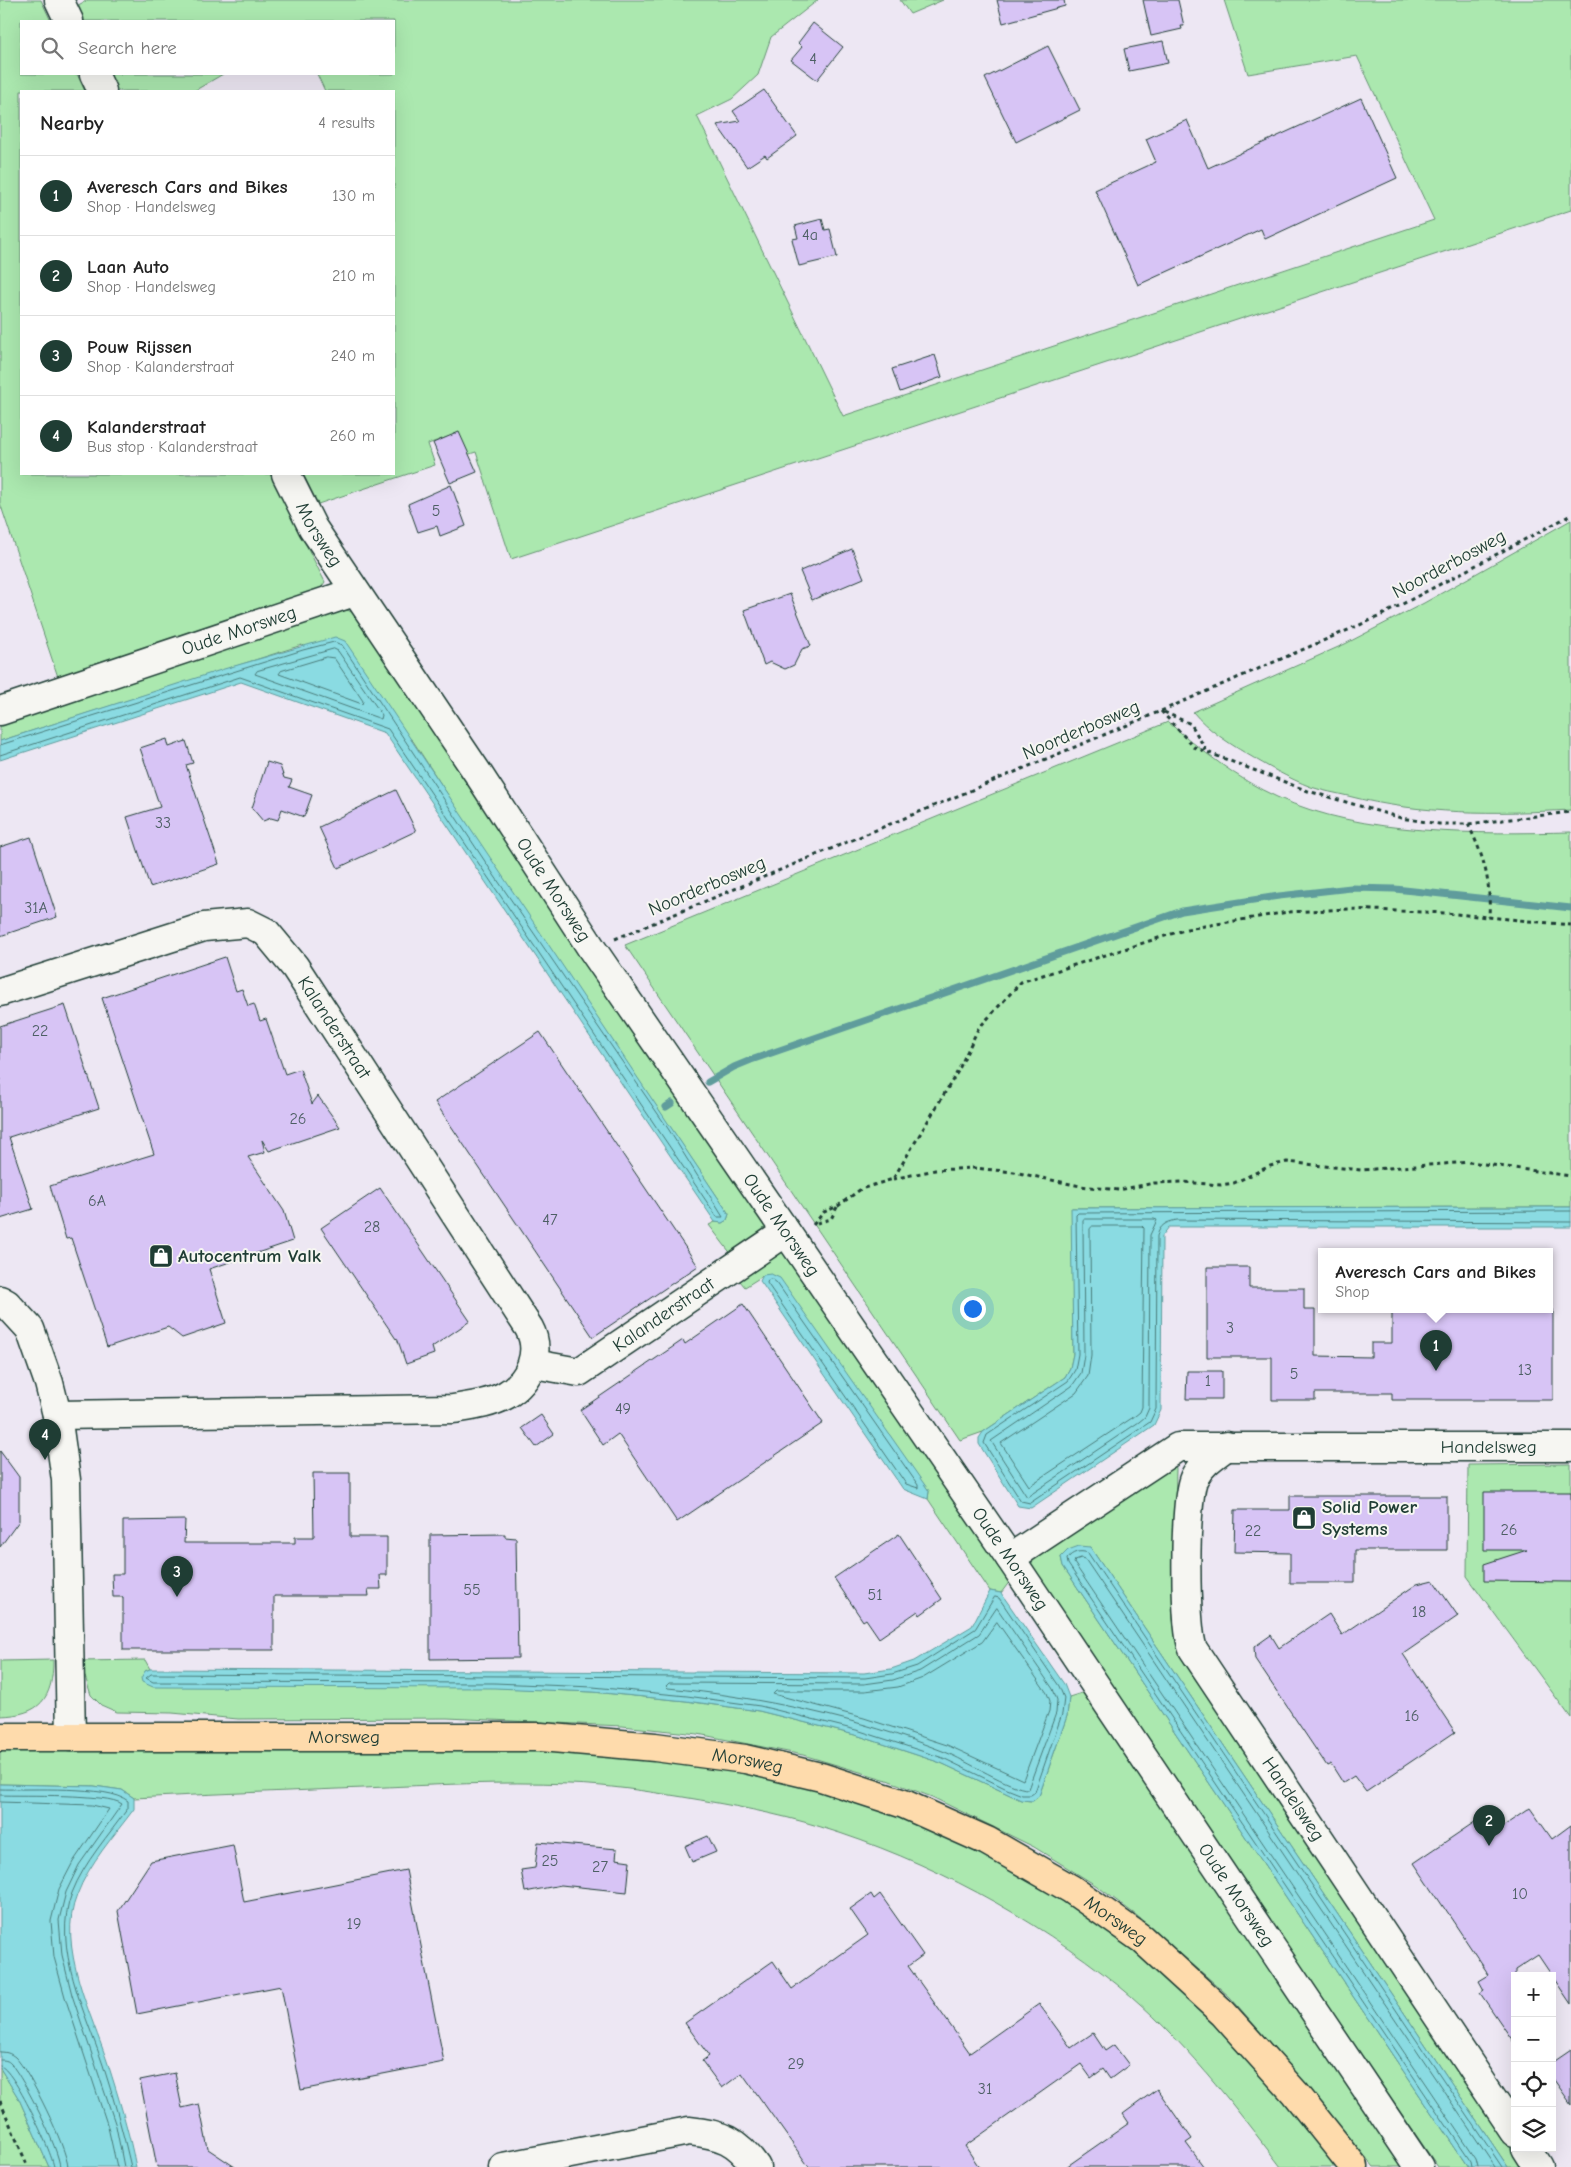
<!DOCTYPE html>
<meta charset="utf-8">
<style>
body{margin:0;font-family:"Comic Neue",sans-serif;background:#f6f6f6;color:#222}
.controls{position:absolute;right:15px;bottom:15px;display:grid;overflow:hidden;border-radius:0px;box-shadow:0 5px 20px #0002}
.controls button{width:45px;height:45px;display:grid;place-items:center;padding:0;border:0;border-bottom:1px solid #e0e0e0;background:#fff;color:#222;font:25px sans-serif}
.you{position:absolute;left:972px;top:1308px;width:18px;height:18px;margin:-12px;border:4px solid #fff;border-radius:50%;background:#1a73e8;box-shadow:0 0 0 8px #1a73e833}
.badge{display:grid;place-items:center;width:32px;height:32px;border-radius:50%;background:#1f3d34;color:#fff;font-size:16px;font-weight:700}
.pin{position:absolute;translate:-50% -41px;filter:drop-shadow(0 1px 2px #0008)}
.pin::after{content:'';position:absolute;top:26px;width:18px;height:15px;background:inherit;clip-path:polygon(0 0,100% 0,50% 100%)}
.popup{position:absolute;left:1318px;top:1248px;width:235px;height:65px;box-sizing:border-box;display:grid;place-content:center;border-radius:0px;background:#fff;filter:drop-shadow(0 1px 4px #0005);font-size:16px;white-space:nowrap;color:#767676}
.popup b{font-size:19px;color:#222}
.popup::after{content:'';position:absolute;left:50%;top:100%;margin-left:-10px;border:10px solid transparent;border-top-color:#fff}
.list{margin:0;padding:0;list-style:none}
h2{display:flex;justify-content:space-between;align-items:center;height:65px;margin:0;padding:0 20px;font-size:21px}
h2 small{font-size:16px;font-weight:400;color:#767676}
.list li{display:grid;grid-template-columns:32px 1fr auto;gap:15px;align-items:center;box-sizing:border-box;height:80px;padding:0 20px;border-top:1px solid #e0e0e0}
.list b{display:block;font-size:19px;white-space:nowrap}
.list p{margin:0;font-size:16px;white-space:nowrap;color:#767676}
.list em{font-size:16px;font-style:normal;color:#767676}
.icon{flex:none;width:28px;height:28px;fill:none;stroke:currentColor;stroke-width:2;stroke-linecap:round;stroke-linejoin:round}
.map{position:relative;flex:none;width:1571px;height:2167px;overflow:hidden}
.search{position:absolute;background:#fff;box-shadow:0 5px 20px #0002;left:20px;top:20px;width:375px;height:55px;display:flex;align-items:center;gap:12px;box-sizing:border-box;padding:0 18px;border-radius:0px;color:#767676;font-size:19px}
.panel{position:absolute;background:#fff;box-shadow:0 5px 20px #0002;left:20px;top:90px;width:375px;height:385px;border-radius:0px}
.map>svg:first-child{display:block}
.green{fill:#abe8af;stroke:#659272}
.water{fill:#8adbe2;stroke:#5f9c9c}
.lines{fill:none;stroke-linecap:round;stroke-linejoin:round}
.shore{stroke:#4a7c7a;stroke-width:1}
.stream{stroke:#5f9c9c;stroke-width:7}
.building{fill:#d7c4f5;stroke:#1f3d34}
.street-casing{stroke:#1f3d34;stroke-width:31}
.primary-casing{stroke:#1f3d34;stroke-width:31}
.path{stroke:#1f3d34;stroke-width:3;stroke-dasharray:4 4;stroke-linecap:butt}
.street{stroke:#f6f6f2;stroke-width:28}
.primary{stroke:#fedbac;stroke-width:28}
.labels{text-anchor:middle;dominant-baseline:central;stroke-width:4;stroke-linejoin:round;paint-order:stroke}
.number-label{font-size:16px;fill:#4d5f64}
.street-label{font-size:19px;fill:#1f3d34;stroke:#f6f6f2}
.poi-label{font-size:19px;font-weight:bold;fill:#1f3d34;stroke:#f6f6f2;text-anchor:start}
</style>
<div class="map">
<svg width="1571" height="2167" viewBox="0 0 1571 2167">
<rect width="100%" height="100%" fill="#ede7f3"/>
<filter id="ink" filterUnits="userSpaceOnUse"><feTurbulence type="fractalNoise" baseFrequency=".02" numOctaves="2"/><feDisplacementMap in="SourceGraphic" scale="10" xChannelSelector="R" yChannelSelector="G"/><feConvolveMatrix kernelMatrix="1 2 1 2 8 2 1 2 1" color-interpolation-filters="sRGB"/></filter>
<g filter="url(#ink)">
<!-- green -->
<g class="green">
<polygon points="0,0 41,0 51,21 21,21 21,74 77,74 85,91 21,91 21,474 270,474 325,582 318,592 59,680 0,503"/>
<polygon points="88,0 818,0 771,37 758,75 732,99 697,116 843,416 1434,220 1357,56 1248,74 1224,0 1571,0 1571,210 511,559 476,452 466,455 459,433 428,444 435,465 318,504 303,474 394,474 394,91 325,91 317,74 394,74 394,21 84,21 76,6"/>
<polygon points="900,0 943,0 910,14"/>
<polygon points="109,74 223,74 194,91 117,91"/>
<path d="M1571,520V810C1496,814 1421,815 1348,796C1336,793 1323,791 1311,787C1288,778 1267,766 1247,754C1227,742 1207,729 1193,712L1345,644L1424,603Z"/>
<polygon points="345,609 360,616 772,1226 735,1259 709,1225 715,1222 722,1223 727,1220 729,1214 498,872 413,741 302,645 0,741 0,716"/>
<path d="M1168,722C1201,750 1237,779 1277,797C1362,836 1479,834 1571,832V1207L1072,1208L1073,1354L1070,1368L1065,1377L983,1432L960,1440L625,945Z"/>
<polygon points="785,1245 1010,1581 1001,1593 990,1591 928,1499 929,1491 764,1275 745,1287 735,1275"/>
<polygon points="1174,1464 1176,1468 1173,1619 1177,1646 1185,1664 1355,1910 1526,2167 1508,2167 1090,1547 1061,1557 1063,1566 1468,2167 1438,2167 1032,1576 1030,1566 1038,1553"/>
<polygon points="1571,1464 1571,1718 1467,1576 1468,1465"/>
<path d="M53,1660C53,1699 40,1715 0,1716V1661Z"/>
<polygon points="145,1660 150,1669 145,1671 593,1692 686,1701 759,1711 859,1736 941,1763 1021,1800 1032,1801 1039,1796 1067,1716 1069,1697 1085,1692 1402,2167 1374,2167 1291,2067 1230,1997 1136,1915 1097,1886 1034,1847 932,1797 887,1780 803,1755 698,1734 622,1726 447,1718 238,1719 172,1713 117,1712 101,1705 91,1695 80,1661"/>
<path d="M496,1745L716,1763L871,1801L1006,1861L1123,1937L1239,2046L1336,2167H1281C1232,2103 1182,2037 1119,1986C1032,1916 928,1860 821,1827C776,1813 730,1805 683,1797C645,1791 607,1785 569,1784C501,1781 432,1785 364,1788C287,1791 210,1794 134,1798L122,1790L94,1786L0,1784V1751Z"/>
<polygon points="0,2068 19,2099 49,2167 0,2167"/>
</g>
<!-- water -->
<g class="water">
<polygon points="335,637 345,641 729,1214 727,1220 722,1223 715,1222 385,733 241,682 0,760 0,741 224,669"/>
<polygon points="1571,1207 1571,1227 1169,1227 1162,1236 1161,1410 1154,1425 1031,1508 1018,1506 979,1444 979,1438 983,1432 1065,1377 1070,1368 1073,1354 1071,1208"/>
<polygon points="771,1274 780,1278 929,1491 928,1499 903,1489 763,1285 760,1281 763,1275"/>
<polygon points="1079,1546 1090,1547 1508,2167 1468,2167 1063,1566 1061,1557 1068,1550"/>
<polygon points="990,1591 1001,1593 1064,1684 1069,1697 1067,1716 1039,1796 1033,1801 1021,1800 941,1763 859,1736 759,1711 686,1701 593,1692 494,1688 153,1687 142,1682 141,1678 145,1671 150,1669 864,1673 891,1669 914,1661 972,1626"/>
<path d="M0,1784L94,1786L122,1790L134,1798V1809C114,1836 89,1863 77,1895C56,1946 92,2015 108,2064C119,2098 129,2132 136,2167H49L19,2099L0,2068Z"/>
</g>
<g class="lines">
<!-- shore -->
<g class="shore">
<polygon points="334,649 338,651 382,715 381,719 255,674 257,671"/>
<polygon points="327,657 334,658 363,701 362,704 279,674 281,671"/>
<polyline points="0,745 303,650 334,642 342,645 494,875 669,1130 723,1217 717,1217 388,729 240,677 0,755"/>
<path d="M1571,1211L1078,1213L1076,1215L1078,1354L1075,1370L1068,1381L987,1435L984,1443L1021,1501L1030,1503L1150,1422L1156,1409L1157,1236C1160,1225 1166,1222 1177,1220L1571,1222"/>
<polygon points="1085,1219 1154,1219 1157,1220 1150,1235 1149,1408 1145,1417 1139,1422 1027,1497 991,1441 1072,1386 1081,1373 1084,1355 1083,1221"/>
<polygon points="1093,1226 1142,1226 1144,1228 1142,1407 1140,1412 1135,1416 1029,1486 1001,1443 1076,1393 1088,1376 1091,1355 1090,1229"/>
<polygon points="772,1279 777,1283 918,1485 918,1488 906,1484 767,1283 768,1280"/>
<polygon points="995,1597 999,1598 1059,1686 1064,1698 1062,1714 1035,1792 1031,1795 1022,1795 1007,1789 943,1758 860,1731 760,1706 687,1696 593,1687 494,1683 153,1682 146,1678 151,1674 865,1678 892,1674 917,1666 975,1629"/>
<path d="M997,1608L1053,1689L1057,1700L1056,1713L1028,1789C1011,1789 965,1760 945,1752C859,1718 760,1697 668,1688L666,1686L669,1683L864,1684L893,1680L920,1671L979,1634Z"/>
<polygon points="997,1622 1047,1693 1050,1701 1049,1711 1023,1780 947,1745 864,1718 773,1694 776,1691 865,1691 898,1687 923,1678 982,1642"/>
<path d="M0,1789C28,1790 109,1785 128,1801V1808C109,1835 84,1862 72,1893C51,1946 86,2014 103,2065C114,2099 123,2132 131,2167"/>
<path d="M0,1795C22,1796 108,1793 122,1804L79,1865L66,1892L59,1920L62,1955L72,1995L116,2126L124,2167"/>
<polyline points="0,1802 92,1805 109,1809 73,1862 59,1889 51,1921 54,1957 65,1997 108,2127 117,2167"/>
<path d="M0,2052C6,2052 10,2053 15,2057C29,2070 67,2148 68,2167"/>
<path d="M0,2060C4,2060 8,2060 11,2064C24,2079 59,2148 60,2167"/>
<path d="M0,2066C13,2067 52,2152 54,2167"/>
<path d="M1472,2167L1471,2162L1068,1564L1067,1559C1072,1552 1080,1550 1088,1553L1502,2167"/>
<polyline points="1478,2167 1476,2159 1074,1563 1075,1560 1081,1558 1085,1559 1495,2167"/>
</g>
<!-- stream -->
<g class="stream">
<polyline points="708,1082 734,1067 751,1060 1182,911 1279,896 1351,888 1395,889 1571,908"/>
<polyline points="666,1107 672,1103"/>
</g>
</g>
<!-- building -->
<g class="building">
<polygon points="997,0 1064,0 1065,6 1003,23"/>
<polygon points="1143,0 1178,0 1184,26 1181,26 1182,29 1151,36"/>
<polygon points="813,23 843,47 817,80 791,60 802,47 798,43"/>
<polygon points="1163,41 1168,63 1129,71 1124,49"/>
<polygon points="1048,46 1080,110 1016,142 985,78"/>
<polygon points="764,90 797,136 767,158 765,155 747,167 717,125 740,121 733,111"/>
<polygon points="1361,98 1397,178 1265,239 1261,229 1138,285 1095,190 1156,162 1146,139 1187,120 1208,168"/>
<polygon points="822,219 825,230 830,229 837,257 799,266 792,239 798,238 795,226"/>
<polygon points="935,355 942,377 900,392 892,369"/>
<polygon points="459,432 477,472 450,483 433,443"/>
<polygon points="451,485 466,526 440,536 437,526 418,532 408,504"/>
<polygon points="852,549 864,578 812,600 800,571"/>
<polygon points="790,594 811,646 802,649 794,665 785,669 770,662 764,665 744,610"/>
<polygon points="167,739 169,747 186,741 193,763 186,765 219,864 150,887 127,817 160,807 140,748"/>
<polygon points="267,762 280,766 284,778 292,780 289,787 312,795 304,817 282,809 278,820 271,818 263,821 252,808"/>
<polygon points="396,790 416,831 338,868 319,827"/>
<polygon points="31,837 57,917 0,936 0,847"/>
<polygon points="225,957 236,991 242,989 248,1006 254,1004 260,1021 266,1019 285,1074 300,1069 312,1104 318,1096 340,1127 269,1151 262,1140 265,1152 248,1157 284,1211 293,1241 209,1269 226,1323 182,1338 168,1327 107,1347 71,1238 66,1239 50,1186 154,1154 102,998"/>
<polygon points="65,1005 99,1108 9,1137 33,1209 0,1219 0,1026"/>
<polygon points="540,1032 698,1266 593,1337 435,1102"/>
<polygon points="380,1188 470,1321 432,1347 434,1354 406,1364 397,1338 396,1339 321,1228"/>
<polygon points="1207,1267 1249,1267 1249,1288 1304,1288 1304,1310 1315,1310 1315,1356 1371,1357 1371,1343 1392,1343 1392,1310 1553,1310 1553,1400 1392,1400 1392,1393 1315,1393 1315,1400 1272,1400 1272,1357 1207,1357"/>
<polygon points="743,1304 823,1423 677,1522 618,1434 603,1445 580,1410 683,1340 685,1344"/>
<polygon points="1187,1371 1222,1371 1222,1399 1186,1399"/>
<polygon points="541,1415 554,1434 536,1447 522,1428"/>
<polygon points="0,1451 19,1477 19,1521 0,1547"/>
<polygon points="313,1473 350,1473 350,1537 387,1537 387,1575 380,1575 381,1589 368,1589 369,1596 274,1596 274,1650 123,1650 123,1597 113,1597 112,1574 123,1574 123,1521 185,1520 184,1543 295,1543 295,1537 314,1537"/>
<polygon points="1484,1492 1571,1492 1571,1582 1484,1581 1484,1564 1527,1550 1484,1550"/>
<polygon points="1290,1496 1447,1496 1447,1550 1355,1550 1355,1583 1290,1583 1290,1553 1234,1552 1235,1510 1290,1510"/>
<polygon points="505,1534 505,1537 516,1538 518,1658 430,1659 430,1535"/>
<polygon points="899,1534 942,1599 920,1615 918,1611 879,1638 866,1619 863,1621 834,1578"/>
<polygon points="1433,1580 1458,1616 1403,1654 1455,1732 1366,1792 1354,1776 1343,1783 1331,1764 1327,1766 1255,1659 1254,1647 1271,1635 1279,1648 1329,1614 1342,1635 1417,1584"/>
<polygon points="1530,1808 1552,1839 1571,1825 1571,2004 1538,1955 1515,1970 1515,2044 1480,1993 1484,1990 1479,1981 1489,1975 1414,1863 1488,1813 1499,1829"/>
<polygon points="708,1836 716,1852 692,1862 685,1846"/>
<polygon points="538,1842 617,1849 616,1859 630,1861 627,1892 561,1885 525,1892 521,1870 535,1868"/>
<polygon points="233,1845 244,1902 406,1870 444,2062 301,2090 281,1986 137,2014 118,1911 151,1861"/>
<polygon points="871,1894 874,1899 880,1894 923,1955 908,1966 970,2053 1039,2004 1071,2048 1093,2033 1105,2051 1114,2045 1129,2065 1110,2079 1103,2069 1091,2078 1081,2064 965,2146 979,2167 809,2167 742,2073 722,2088 702,2061 709,2056 685,2023 773,1961 792,1989 868,1935 850,1909"/>
<polygon points="1571,2049 1571,2104 1552,2077 1552,2062"/>
<polygon points="175,2073 182,2108 199,2104 208,2149 235,2167 157,2167 140,2080"/>
<polygon points="1157,2089 1192,2139 1186,2143 1204,2167 1066,2167 1129,2123 1123,2114"/>
</g>
<g class="lines">
<defs>
<g id="street">
<polyline points="59,0 69,21"/>
<polyline points="94,74 102,91"/>
<path id="s1" d="M286,474L313,528L477,772L592,949L1010,1558L1419,2167"/>
<path id="s2" d="M0,711L354,592"/>
<path id="s3" d="M0,992L204,927L248,923L266,932L295,967L529,1328C542,1352 530,1381 506,1395C490,1404 471,1406 453,1409L57,1415"/>
<polyline points="0,1300 7,1304 30,1329 49,1383 57,1415 66,1480 71,1737"/>
<path id="s4" d="M534,1364L579,1372L786,1232"/>
<path id="s5" d="M1227,1446C1215,1455 1201,1464 1194,1478C1184,1499 1184,1627 1193,1649L1515,2132"/>
<path id="s6" d="M1010,1558L1178,1447H1571"/>
<polyline points="1526,2148 1538,2167"/>
<path d="M503,2167L689,2131C721,2134 737,2140 756,2167"/>
</g>
<g id="primary">
<path id="s7" d="M0,1737H541L655,1747L745,1759L821,1777L904,1804L987,1841L1071,1889L1142,1939L1223,2013L1295,2093L1354,2167"/>
</g>
</defs>
<!-- street casing -->
<use href="#street" class="street-casing"/>
<!-- primary casing -->
<use href="#primary" class="primary-casing"/>
<!-- path -->
<g class="path">
<polyline points="1161,711 1194,747 1308,791 1401,818 1439,824 1468,824 1571,812"/>
<polyline points="1164,712 1191,724 1207,752"/>
<path d="M1468,824C1484,857 1491,880 1489,917"/>
<polyline points="615,939 1161,711 1378,617 1571,515"/>
<polyline points="893,1179 935,1170 974,1168 1014,1172 1080,1186 1119,1190 1154,1183 1182,1182 1221,1185 1234,1183 1270,1166 1287,1162 1361,1170 1470,1162 1571,1176"/>
<polyline points="817,1223 831,1219 837,1207"/>
<polyline points="813,1225 824,1212 838,1206 861,1189 893,1179 958,1071 978,1029 1021,982 1187,929 1288,912 1349,909 1446,913 1571,925"/>
<polyline points="0,2101 28,2167"/>
</g>
<!-- street -->
<use href="#street" class="street"/>
<!-- primary -->
<use href="#primary" class="primary"/>
</g>
</g>
<!-- icons -->
<defs>
<symbol id="shop-square" viewBox="-11 -11 22 22"><rect x="-9" y="-9" width="18" height="18" rx="4" fill="#1f3d34" stroke="#f6f6f2"/><path d="M-5-2.5h2.3a2.7 3.5 0 0 1 5.4 0H5L5.5 6h-11ZM-1.5-2.5h3a1.5 2.3 0 0 0-3 0Z" fill="#fff"/></symbol>
</defs>
<g fill-rule="evenodd">
<use href="#shop-square" x="147" y="1242" width="28" height="28"/>
<use href="#shop-square" x="1290" y="1504" width="28" height="28"/>
</g>
<g class="labels">
<!-- number labels -->
<g class="number-label">
<text x="813" y="59">4</text>
<text x="810" y="235">4a</text>
<text x="436" y="511">5</text>
<text x="163" y="823">33</text>
<text x="36" y="908">31A</text>
<text x="40" y="1031">22</text>
<text x="298" y="1119">26</text>
<text x="97" y="1201">6A</text>
<text x="550" y="1220">47</text>
<text x="372" y="1227">28</text>
<text x="1230" y="1328">3</text>
<text x="1525" y="1370">13</text>
<text x="1294" y="1374">5</text>
<text x="1208" y="1381">1</text>
<text x="623" y="1409">49</text>
<text x="1509" y="1530">26</text>
<text x="1253" y="1531">22</text>
<text x="472" y="1590">55</text>
<text x="875" y="1595">51</text>
<text x="1419" y="1612">18</text>
<text x="1412" y="1716">16</text>
<text x="550" y="1861">25</text>
<text x="600" y="1867">27</text>
<text x="1520" y="1894">10</text>
<text x="354" y="1924">19</text>
<text x="796" y="2064">29</text>
<text x="985" y="2089">31</text>
</g>
<!-- street labels -->
<g class="street-label">
<text stroke="none"><textPath href="#s1" startOffset="69">Morsweg</textPath></text>
<text transform="translate(1449 564) rotate(-28)">Noorderbosweg</text>
<text stroke="none"><textPath href="#s2" startOffset="252">Oude Morsweg</textPath></text>
<text transform="translate(1081 730) rotate(-23)">Noorderbosweg</text>
<text transform="translate(707 886) rotate(-23)">Noorderbosweg</text>
<text stroke="none"><textPath href="#s1" startOffset="495">Oude Morsweg</textPath></text>
<text stroke="none"><textPath href="#s3" startOffset="396">Kalanderstraat</textPath></text>
<text stroke="none"><textPath href="#s1" startOffset="900">Oude Morsweg</textPath></text>
<text stroke="none"><textPath href="#s4" startOffset="148">Kalanderstraat</textPath></text>
<text stroke="none"><textPath href="#s6" startOffset="512">Handelsweg</textPath></text>
<text stroke="none"><textPath href="#s1" startOffset="1305">Oude Morsweg</textPath></text>
<text stroke="none"><textPath href="#s7" startOffset="344">Morsweg</textPath></text>
<text stroke="none"><textPath href="#s7" startOffset="749">Morsweg</textPath></text>
<text stroke="none"><textPath href="#s5" startOffset="399">Handelsweg</textPath></text>
<text stroke="none"><textPath href="#s1" startOffset="1710">Oude Morsweg</textPath></text>
<text stroke="none"><textPath href="#s7" startOffset="1154">Morsweg</textPath></text>
</g>
<!-- poi labels -->
<g class="poi-label">
<text x="178" y="1256">Autocentrum Valk</text>
<text x="1322" y="1507">Solid Power<tspan x="1322" dy="22">Systems</tspan></text>
</g>
</g>
</svg>
<div class="controls">
<button>+</button>
<button>−</button>
<button><svg class="icon" aria-label="locate" viewBox="0 0 24 24"><circle cx="12" cy="12" r="6"/><path d="M12 2v4M12 18v4M2 12h4M18 12h4"/></svg></button>
<button><svg class="icon" aria-label="layers" viewBox="0 0 24 24"><path d="M12 4l9 5-9 5-9-5zM3 14l9 5 9-5"/></svg></button>
</div>
<div class="you"></div>
<div class="pin badge" style="left:1436px;top:1371px">1</div>
<div class="popup"><b>Averesch Cars and Bikes</b>Shop</div>
<div class="pin badge" style="left:1489px;top:1846px">2</div>
<div class="pin badge" style="left:177px;top:1597px">3</div>
<div class="pin badge" style="left:45px;top:1460px">4</div>
<div class="search"><svg class="icon" aria-label="search" viewBox="0 0 24 24"><circle cx="10" cy="10" r="6"/><path d="M15 15l6 6"/></svg>Search here</div>
<section class="panel">
<h2>Nearby<small>4 results</small></h2>
<ul class="list">
<li><span class="badge">1</span><div><b>Averesch Cars and Bikes</b><p>Shop · Handelsweg</p></div><em>130 m</em></li>
<li><span class="badge">2</span><div><b>Laan Auto</b><p>Shop · Handelsweg</p></div><em>210 m</em></li>
<li><span class="badge">3</span><div><b>Pouw Rijssen</b><p>Shop · Kalanderstraat</p></div><em>240 m</em></li>
<li><span class="badge">4</span><div><b>Kalanderstraat</b><p>Bus stop · Kalanderstraat</p></div><em>260 m</em></li>
</ul>
</section>
</div>
